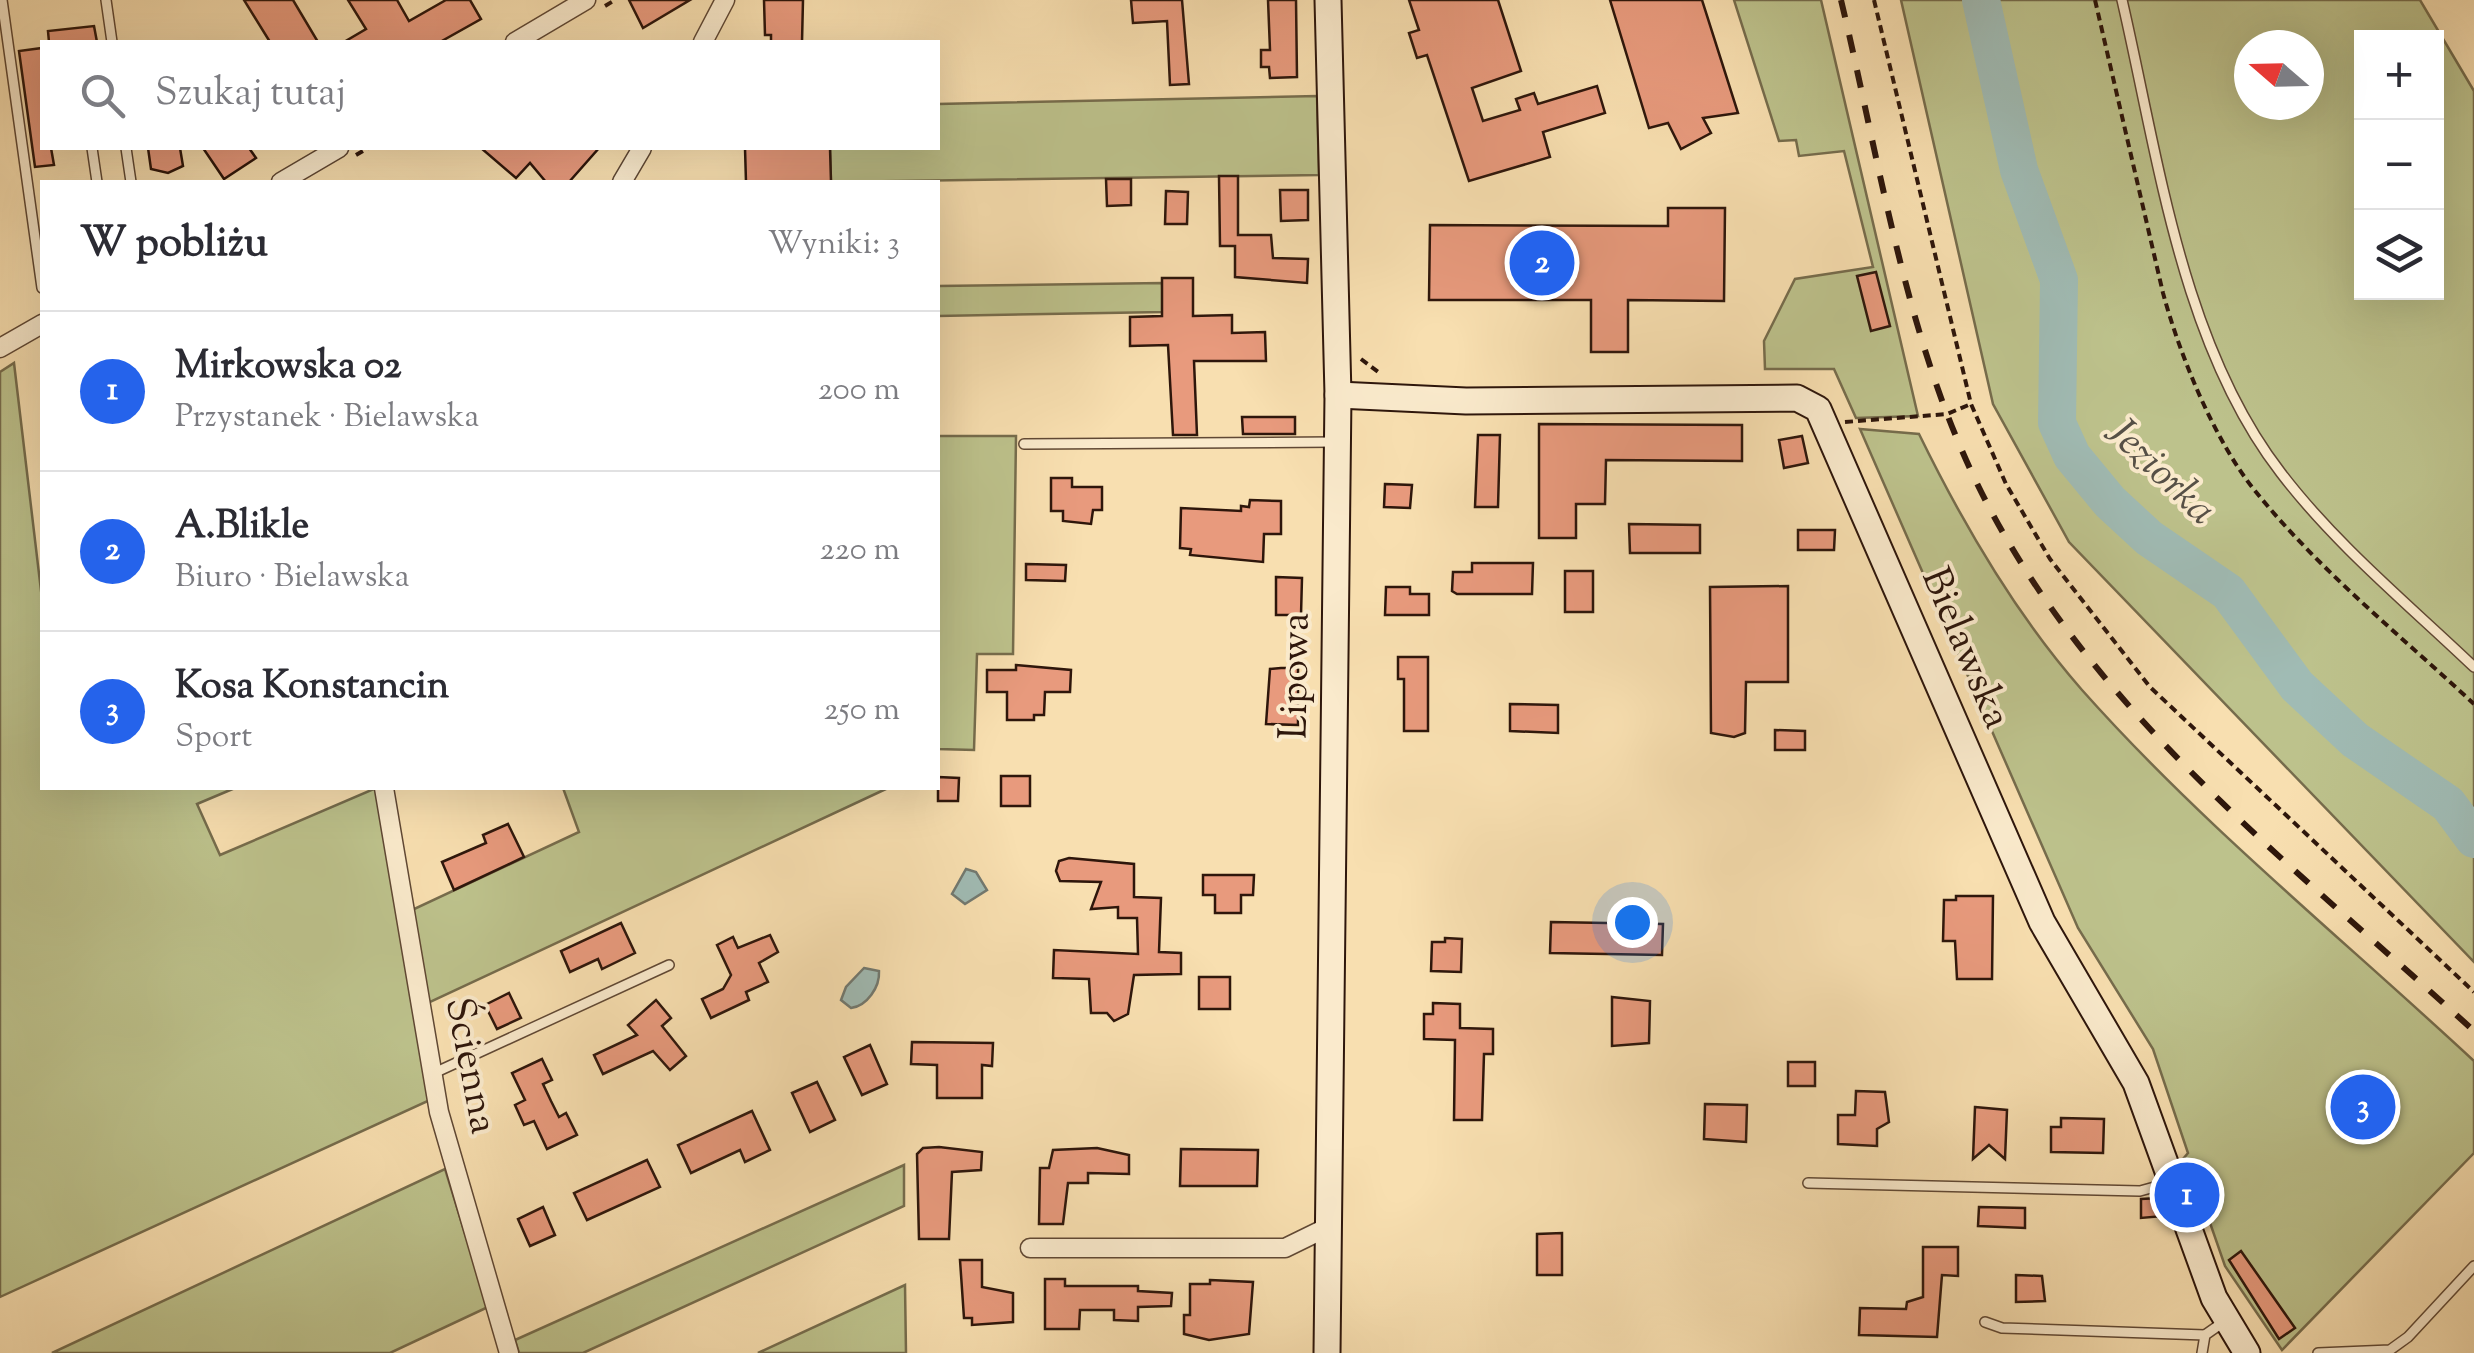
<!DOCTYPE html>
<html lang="pl">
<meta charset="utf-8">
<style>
body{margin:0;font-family:"Sorts Mill Goudy",serif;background:#f2f2f3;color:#2b2b33}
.controls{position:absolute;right:30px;top:30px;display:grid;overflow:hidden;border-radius:0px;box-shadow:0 10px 40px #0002}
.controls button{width:90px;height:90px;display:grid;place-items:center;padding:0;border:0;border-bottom:2px solid #e1e1e2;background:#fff;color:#2b2b33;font:50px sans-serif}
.compass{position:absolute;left:2234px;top:30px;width:90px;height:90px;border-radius:50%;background:#fff;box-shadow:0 10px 40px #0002;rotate:290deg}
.you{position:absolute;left:1632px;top:922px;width:35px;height:35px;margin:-25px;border:8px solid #fff;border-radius:50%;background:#1a73e8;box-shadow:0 0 0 15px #1a73e833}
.badge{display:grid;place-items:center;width:65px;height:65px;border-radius:50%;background:#2563eb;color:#fff;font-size:32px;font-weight:700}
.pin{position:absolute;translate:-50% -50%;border:5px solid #fff;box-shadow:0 2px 10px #0006}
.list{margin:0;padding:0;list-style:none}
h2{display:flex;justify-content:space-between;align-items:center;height:130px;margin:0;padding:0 40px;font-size:42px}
h2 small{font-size:32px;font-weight:400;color:#7c7c81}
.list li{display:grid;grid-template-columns:65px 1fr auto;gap:30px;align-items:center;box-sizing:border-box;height:160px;padding:0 40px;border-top:2px solid #e1e1e2}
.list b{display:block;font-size:38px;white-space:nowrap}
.list p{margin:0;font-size:32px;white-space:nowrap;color:#7c7c81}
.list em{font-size:32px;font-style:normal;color:#7c7c81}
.icon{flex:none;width:55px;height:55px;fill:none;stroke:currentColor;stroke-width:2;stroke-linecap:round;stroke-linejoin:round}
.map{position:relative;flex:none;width:2474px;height:1353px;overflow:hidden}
.search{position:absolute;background:#fff;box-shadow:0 10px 40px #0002;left:40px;top:40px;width:900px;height:110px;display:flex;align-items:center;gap:25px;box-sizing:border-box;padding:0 35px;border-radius:0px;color:#7c7c81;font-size:38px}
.panel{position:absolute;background:#fff;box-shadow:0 10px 40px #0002;left:40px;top:180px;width:900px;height:610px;border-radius:0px}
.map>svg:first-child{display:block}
.green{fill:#bdc28c;stroke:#766c4c;stroke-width:2.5;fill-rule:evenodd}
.water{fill:#a0bbb4;stroke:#727970;stroke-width:2.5}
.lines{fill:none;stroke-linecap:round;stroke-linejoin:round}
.river{stroke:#a0bbb4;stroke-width:38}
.building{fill:#e89a7d;stroke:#2e160b;stroke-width:2.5}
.lane-casing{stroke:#604834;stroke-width:12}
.street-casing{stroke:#604834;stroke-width:21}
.secondary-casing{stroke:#2e160b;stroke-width:29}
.path{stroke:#2e160b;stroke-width:4;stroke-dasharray:8 5;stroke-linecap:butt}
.lane{stroke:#faeacc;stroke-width:9}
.street{stroke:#faeacc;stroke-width:18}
.secondary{stroke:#faeacc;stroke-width:25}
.rail{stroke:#2e160b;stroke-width:6;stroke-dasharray:18 18;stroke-linecap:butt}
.labels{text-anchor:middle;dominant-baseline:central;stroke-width:8;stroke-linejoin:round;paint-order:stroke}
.street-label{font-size:40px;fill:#2e160b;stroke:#faeacc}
.water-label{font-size:42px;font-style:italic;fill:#565046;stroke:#faeacc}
</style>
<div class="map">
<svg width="2474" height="1353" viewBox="0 0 2474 1353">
<rect width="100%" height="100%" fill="#f8dfb0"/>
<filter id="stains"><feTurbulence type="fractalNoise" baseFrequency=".002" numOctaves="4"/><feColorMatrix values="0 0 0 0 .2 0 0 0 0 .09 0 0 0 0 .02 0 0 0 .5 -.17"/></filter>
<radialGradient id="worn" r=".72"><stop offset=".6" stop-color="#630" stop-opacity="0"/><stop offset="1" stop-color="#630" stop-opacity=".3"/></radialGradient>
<!-- green -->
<g class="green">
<polygon points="1734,0 1821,0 1918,416 1856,418 1834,369 1765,369 1764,341 1795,279 1873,267 1844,151 1799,156 1796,140 1779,141"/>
<path d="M1901,0H2420L2474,91V962L2069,542L1993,404ZM2362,38H2436V292H2362ZM2249,45H2309V105H2249Z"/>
<polygon points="1317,96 1319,175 831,182 830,148 938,148 938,104"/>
<polygon points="1162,283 1163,312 938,316 938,286"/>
<polygon points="14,363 42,599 42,788 235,788 197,804 220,855 376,788 430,1100 0,1297 0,372"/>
<path d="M1860,429L1919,434C1963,524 2015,614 2082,690C2201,824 2343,939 2474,1061V1153L2282,1350L2225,1266L2200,1194L2183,1179L2178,1165L2188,1153L2153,1049L2078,928Z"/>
<polygon points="938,436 1016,436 1013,654 977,654 974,750 938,749"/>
<polygon points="563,788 888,788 428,1003 412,910 579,832"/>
<polygon points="904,1165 904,1206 583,1353 519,1353 515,1340"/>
<polygon points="445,1169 488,1307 390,1353 52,1353"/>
<polygon points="905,1285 906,1353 758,1353"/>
</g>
<!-- water -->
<g class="water">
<polygon points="966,869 976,872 987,890 965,904 952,894"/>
<path d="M864,968L879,971C880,987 867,1006 851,1008L841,1000L846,987Z"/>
</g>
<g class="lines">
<!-- river -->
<polyline class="river" points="1981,0 2019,170 2059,280 2057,423 2072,456 2110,502 2149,538 2228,592 2297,686 2355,740 2448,804 2474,839"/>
</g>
<!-- building -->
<g class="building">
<polygon points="244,0 293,0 318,42 270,42"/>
<polygon points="348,0 397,0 409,21 446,0 470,0 481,19 440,42 344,42 366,29"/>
<polygon points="629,0 690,0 643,28"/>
<polygon points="764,0 803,0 802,42 771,42 771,35 765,35"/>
<polygon points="1131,0 1182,0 1189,84 1170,85 1167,21 1133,23"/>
<polygon points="1268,0 1296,0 1297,77 1270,78 1269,67 1261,67 1261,50 1270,50"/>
<polygon points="1409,0 1498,0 1521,71 1472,88 1483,121 1520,110 1516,99 1534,93 1538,104 1597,86 1605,113 1543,132 1550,157 1469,181 1427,55 1417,58 1409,33 1419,30"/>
<polygon points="1610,0 1702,0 1738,113 1703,118 1711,133 1681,149 1668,123 1649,128"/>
<polygon points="94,26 97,42 49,42 48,31"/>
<polygon points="42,48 42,148 51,148 54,165 35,167 19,51"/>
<polygon points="148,148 180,148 183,166 168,173 151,169"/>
<polygon points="203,148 249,148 256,158 224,179"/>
<polygon points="481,148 599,148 569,182 546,182 530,163 516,178"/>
<polygon points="745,148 830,148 831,182 746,182"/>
<polygon points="1219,176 1238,176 1238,235 1271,235 1273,258 1308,259 1307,283 1235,277 1235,246 1220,246"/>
<polygon points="1106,179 1131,179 1131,205 1107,206"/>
<polygon points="1280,190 1308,190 1308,220 1281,221"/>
<polygon points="1166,191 1188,192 1187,224 1165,224"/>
<polygon points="1668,208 1725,208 1724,301 1628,300 1628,352 1591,352 1591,300 1429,300 1430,225 1668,226"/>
<polygon points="1876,272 1890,326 1871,331 1857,276"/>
<polygon points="1162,278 1193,278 1193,316 1232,315 1232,333 1265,332 1266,361 1194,361 1197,435 1173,435 1168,345 1130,346 1130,317 1162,316"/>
<polygon points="1242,417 1295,417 1295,434 1243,434"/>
<polygon points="1539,424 1742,425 1742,461 1606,460 1605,504 1576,504 1576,538 1539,538"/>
<polygon points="1478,435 1500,435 1498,507 1475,507"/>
<polygon points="1802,436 1808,463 1784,468 1779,440"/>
<polygon points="1051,478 1072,478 1072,487 1102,487 1102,510 1093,510 1091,524 1063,521 1063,511 1051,511"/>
<polygon points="1385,484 1412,485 1410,508 1384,507"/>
<polygon points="1250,500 1281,501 1281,534 1264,534 1263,562 1190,555 1191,549 1180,548 1181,508 1241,511 1241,506 1249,507"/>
<polygon points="1629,524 1700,525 1700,553 1630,553"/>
<polygon points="1798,530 1835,530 1834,550 1798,550"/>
<polygon points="1472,563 1533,563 1532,594 1457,594 1452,591 1453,572 1472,572"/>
<polygon points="1026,564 1066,565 1065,581 1026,580"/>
<rect x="1565" y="571" width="28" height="41"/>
<polygon points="1276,577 1302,578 1301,615 1276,615"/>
<polygon points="1788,586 1788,682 1746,682 1745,733 1734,737 1711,733 1710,587"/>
<polygon points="1386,587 1410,587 1410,594 1429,594 1429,615 1385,615"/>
<polygon points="1398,657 1428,657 1428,731 1404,731 1404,679 1398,679"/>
<polygon points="1016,665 1071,670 1070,692 1045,692 1044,715 1034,715 1034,720 1007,720 1007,692 987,692 987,670 1016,670"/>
<polygon points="1281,668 1298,668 1298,725 1266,724 1270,669"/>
<polygon points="1510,704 1558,705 1558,733 1510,731"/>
<polygon points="1775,730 1805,731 1805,750 1775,750"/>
<rect x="1001" y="776" width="29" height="30"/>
<polygon points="938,777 959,778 958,801 938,801"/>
<polygon points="508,824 524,857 454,890 442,862 486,843 483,835"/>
<polygon points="1069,858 1134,864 1134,897 1161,898 1159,952 1181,953 1181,974 1134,975 1128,1014 1114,1021 1107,1013 1091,1013 1089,979 1053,978 1054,950 1138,954 1137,918 1118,918 1118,907 1091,909 1101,882 1060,881 1056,871 1059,861"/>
<polygon points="1203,875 1254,875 1253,895 1241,895 1241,913 1215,913 1215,895 1203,895"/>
<polygon points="1956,896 1993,896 1992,979 1957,979 1955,941 1943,941 1944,900 1956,900"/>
<polygon points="1551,922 1663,924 1662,955 1550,953"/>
<polygon points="621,923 635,953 602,969 598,959 570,972 561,951"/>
<polygon points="770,935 778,952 759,963 768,982 746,992 749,1000 711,1018 702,999 723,989 731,975 717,945 733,937 738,948"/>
<polygon points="1445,938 1462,939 1461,972 1431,971 1432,942 1445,942"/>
<rect x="1199" y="977" width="31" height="32"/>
<polygon points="509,993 521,1018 497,1029 485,1005"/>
<polygon points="1612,997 1650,1001 1649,1043 1612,1046"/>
<polygon points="656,1000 671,1018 662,1026 686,1056 670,1070 653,1051 603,1074 594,1055 637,1035 628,1025"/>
<polygon points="1433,1003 1460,1004 1460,1028 1493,1029 1493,1054 1484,1054 1482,1120 1454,1120 1455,1040 1424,1039 1424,1014 1433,1014"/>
<polygon points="912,1042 993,1043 992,1066 982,1065 982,1098 937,1098 937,1065 911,1064"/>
<polygon points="870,1045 887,1084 862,1095 844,1057"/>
<polygon points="542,1059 552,1080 543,1084 551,1101 559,1117 566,1113 577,1135 547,1149 534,1121 524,1125 515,1105 525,1100 512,1073"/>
<rect x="1788" y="1062" width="27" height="24"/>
<polygon points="817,1082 835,1120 810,1132 792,1093"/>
<polygon points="1856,1091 1885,1092 1889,1122 1877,1129 1877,1146 1838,1144 1838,1115 1855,1115"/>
<polygon points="1705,1104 1747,1105 1746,1142 1704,1139"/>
<polygon points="1975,1107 2007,1110 2005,1159 1989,1145 1973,1159"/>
<polygon points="752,1111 770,1150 745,1162 740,1150 691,1173 678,1145"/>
<polygon points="2061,1118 2104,1119 2103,1153 2051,1152 2051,1127 2061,1127"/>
<polygon points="939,1147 982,1152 981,1170 952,1172 949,1239 919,1239 917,1154 923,1148"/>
<polygon points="1097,1148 1129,1155 1129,1174 1088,1173 1088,1183 1068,1183 1063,1224 1039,1224 1040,1168 1049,1168 1053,1150"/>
<polygon points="1181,1149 1258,1150 1257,1186 1180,1186"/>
<polygon points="647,1160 660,1187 587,1220 574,1193"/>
<polygon points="2159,1198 2164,1216 2141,1218 2141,1199"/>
<polygon points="543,1207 555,1235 530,1246 518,1219"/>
<polygon points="1979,1207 2025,1208 2025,1228 1978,1226"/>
<polygon points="1562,1233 1562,1275 1537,1275 1537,1234"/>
<polygon points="1923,1247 1958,1247 1958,1276 1942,1275 1937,1337 1859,1335 1860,1308 1906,1309 1907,1302 1923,1297"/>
<polygon points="2241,1251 2295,1328 2279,1339 2229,1260"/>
<polygon points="960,1260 982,1260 982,1287 1013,1293 1013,1322 972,1325 972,1318 964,1318"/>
<polygon points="2016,1275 2042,1276 2045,1301 2016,1302"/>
<polygon points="1045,1279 1065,1279 1065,1286 1138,1286 1138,1291 1172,1293 1171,1306 1138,1307 1138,1321 1114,1320 1114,1310 1080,1310 1079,1329 1045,1329"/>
<polygon points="1210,1280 1253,1282 1249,1334 1209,1340 1184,1334 1184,1315 1190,1315 1190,1284 1210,1284"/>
</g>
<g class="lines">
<defs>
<g id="lane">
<polyline points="2,0 42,288"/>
<polyline points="106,0 112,42"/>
<path d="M2122,0C2158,155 2181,344 2281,473C2336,545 2408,604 2474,667"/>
<polyline points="92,148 97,182"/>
<polyline points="126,148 131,182"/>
<polyline points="1024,444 1335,442"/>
<polyline points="432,1074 669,965"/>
<polyline points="1808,1183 2140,1191 2169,1183"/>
<polyline points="1985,1322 2002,1328 2205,1335"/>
<polyline points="2202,1353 2205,1335 2225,1321"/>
<polyline points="2318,1353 2390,1350 2408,1337 2474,1266"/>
</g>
<g id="street">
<polyline points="515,42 586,0"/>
<polyline points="703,42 725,0"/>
<polyline points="281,182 339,148"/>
<polyline points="622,182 642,148"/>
<polyline points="0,348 42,324"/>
<polyline points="384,788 439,1112 509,1353"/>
<polyline points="1030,1248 1285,1248 1328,1227"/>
</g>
<g id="secondary">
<polyline points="1338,395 1466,401 1797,398 1818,409 2042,922 2136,1083 2214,1298 2247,1353"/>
<polyline points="1327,1353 1338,395 1328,0"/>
</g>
</defs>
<!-- lane casing -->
<use href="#lane" class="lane-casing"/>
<!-- street casing -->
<use href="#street" class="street-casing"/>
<!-- secondary casing -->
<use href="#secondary" class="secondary-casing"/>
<!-- path -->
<g class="path">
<polyline points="1874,0 1971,404 2006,484 2050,559 2150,687 2474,992"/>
<path d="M2095,0L2163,293C2180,356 2215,442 2256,492C2319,570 2401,636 2474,704"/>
<polyline points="605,6 615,0"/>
<polyline points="356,155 368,148"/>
<polyline points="1361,359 1381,374"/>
<polyline points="1845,422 1947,414 1971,404"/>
</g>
<!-- lane -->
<use href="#lane" class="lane"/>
<!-- street -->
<use href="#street" class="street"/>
<!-- secondary -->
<use href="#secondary" class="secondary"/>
<!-- rail -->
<path class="rail" d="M1841,0C1876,146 1901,308 1960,446C2064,692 2282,855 2474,1031"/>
</g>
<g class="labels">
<!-- street labels -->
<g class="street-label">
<text transform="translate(1964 649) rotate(67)">Bielawska</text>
<text transform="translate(1297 676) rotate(-89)">Lipowa</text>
<text transform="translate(469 1066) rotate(79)">Ścienna</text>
</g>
<!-- water labels -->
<g class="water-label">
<text transform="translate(2160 473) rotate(44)">Jeziorka</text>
</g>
</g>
<rect width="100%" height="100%" filter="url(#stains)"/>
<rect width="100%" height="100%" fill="url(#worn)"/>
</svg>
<div class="controls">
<button>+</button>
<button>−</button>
<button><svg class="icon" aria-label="layers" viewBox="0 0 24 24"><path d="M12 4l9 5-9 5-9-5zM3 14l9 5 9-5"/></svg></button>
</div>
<svg class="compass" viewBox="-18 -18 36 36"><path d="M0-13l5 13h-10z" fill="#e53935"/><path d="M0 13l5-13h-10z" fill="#7c7c81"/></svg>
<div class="you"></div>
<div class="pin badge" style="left:2187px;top:1195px">1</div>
<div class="pin badge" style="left:1542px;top:263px">2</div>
<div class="pin badge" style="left:2363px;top:1107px">3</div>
<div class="search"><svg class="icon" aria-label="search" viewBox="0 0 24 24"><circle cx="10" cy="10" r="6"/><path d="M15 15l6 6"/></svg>Szukaj tutaj</div>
<section class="panel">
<h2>W pobliżu<small>Wyniki: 3</small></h2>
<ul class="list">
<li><span class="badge">1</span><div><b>Mirkowska 02</b><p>Przystanek · Bielawska</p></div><em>200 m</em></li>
<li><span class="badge">2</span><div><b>A.Blikle</b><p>Biuro · Bielawska</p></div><em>220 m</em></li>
<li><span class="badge">3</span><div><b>Kosa Konstancin</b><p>Sport</p></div><em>250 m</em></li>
</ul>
</section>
</div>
